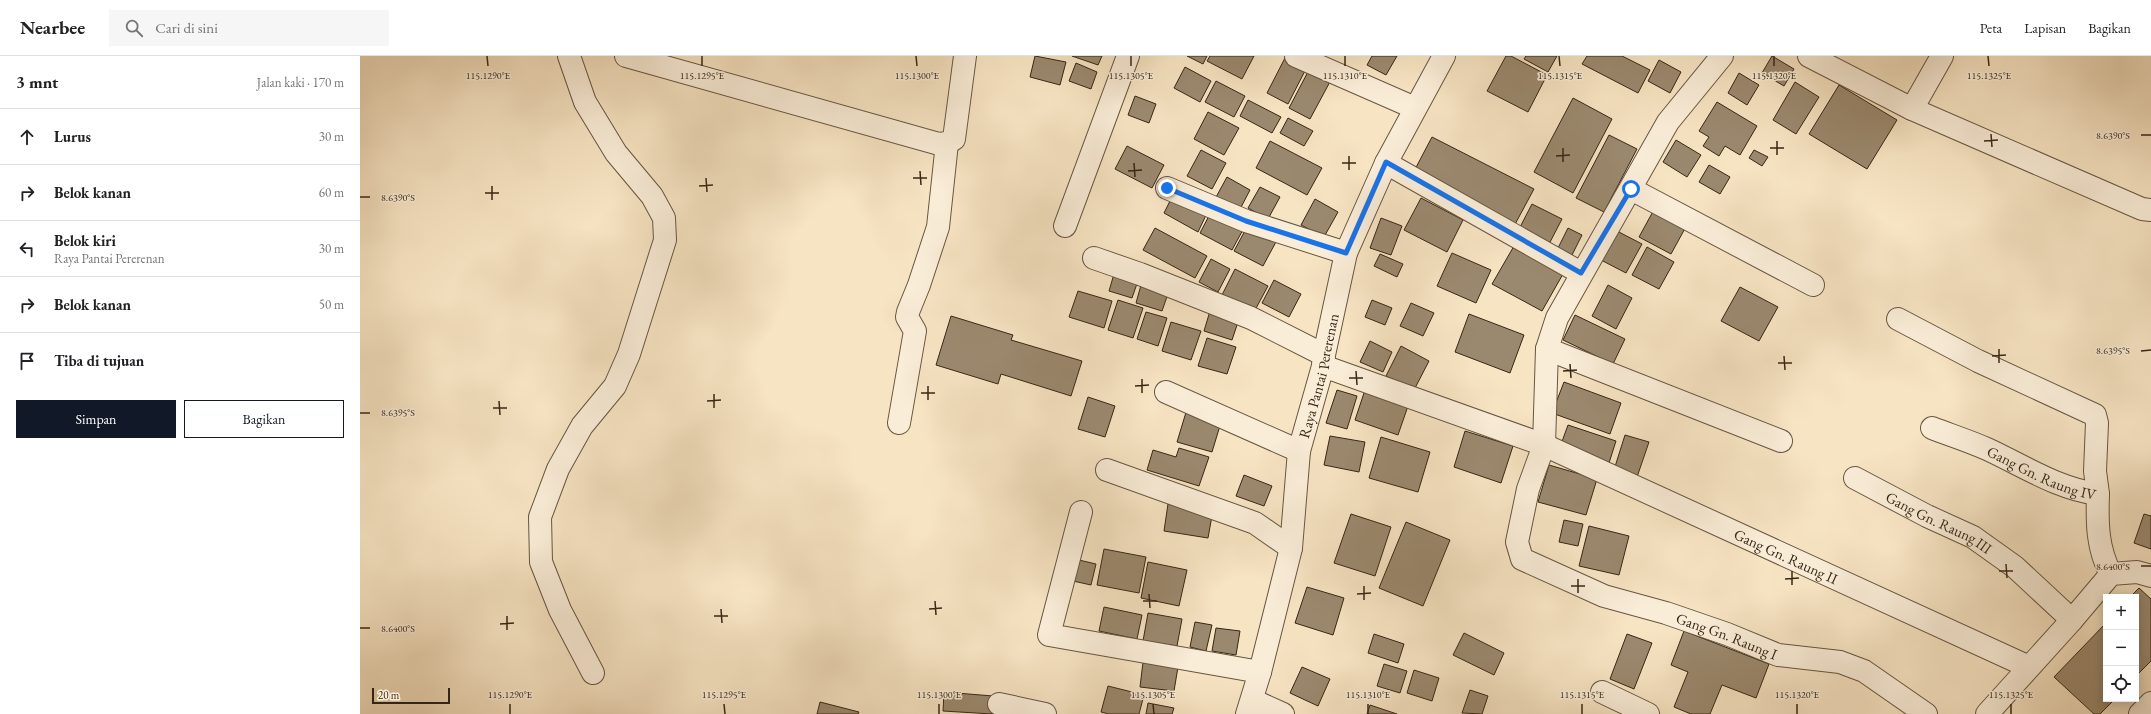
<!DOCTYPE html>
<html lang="id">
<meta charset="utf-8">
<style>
body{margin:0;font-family:"EB Garamond",serif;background:#f6f6f6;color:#202124}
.controls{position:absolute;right:12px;bottom:12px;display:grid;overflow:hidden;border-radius:0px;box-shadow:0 2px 10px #0003}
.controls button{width:36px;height:36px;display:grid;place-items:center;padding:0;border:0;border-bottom:1px solid #e0e0e0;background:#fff;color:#202124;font:20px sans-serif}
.scale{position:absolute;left:12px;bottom:10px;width:78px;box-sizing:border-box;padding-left:4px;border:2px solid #372615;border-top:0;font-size:11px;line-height:14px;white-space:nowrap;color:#372615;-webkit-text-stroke:3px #faedd8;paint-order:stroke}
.stop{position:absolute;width:12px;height:12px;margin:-9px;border:3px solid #1a73e8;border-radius:50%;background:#fff}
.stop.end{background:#1a73e8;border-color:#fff;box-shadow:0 1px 4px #0008}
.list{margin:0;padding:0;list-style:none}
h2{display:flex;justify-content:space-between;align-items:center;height:52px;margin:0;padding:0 16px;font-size:17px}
h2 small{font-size:13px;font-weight:400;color:#757577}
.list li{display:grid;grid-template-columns:26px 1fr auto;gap:12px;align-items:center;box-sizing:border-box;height:56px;padding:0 16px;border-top:1px solid #e0e0e0}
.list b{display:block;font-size:15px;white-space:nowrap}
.list p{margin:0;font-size:13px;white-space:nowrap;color:#757577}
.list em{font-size:13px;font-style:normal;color:#757577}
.actions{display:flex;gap:8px;padding:12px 16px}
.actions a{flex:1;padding:9px 0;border:1px solid #111827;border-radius:0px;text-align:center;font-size:14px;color:#111827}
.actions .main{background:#111827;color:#fff}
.icon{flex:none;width:22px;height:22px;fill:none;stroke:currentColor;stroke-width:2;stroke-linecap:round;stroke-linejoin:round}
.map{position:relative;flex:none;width:1791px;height:658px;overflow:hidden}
header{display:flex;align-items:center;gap:24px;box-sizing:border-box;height:56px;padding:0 20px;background:#fff;border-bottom:1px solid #e0e0e0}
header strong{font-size:19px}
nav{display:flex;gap:22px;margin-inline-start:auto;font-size:14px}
.search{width:280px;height:36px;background:#f6f6f6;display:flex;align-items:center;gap:10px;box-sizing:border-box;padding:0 14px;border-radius:0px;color:#757577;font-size:15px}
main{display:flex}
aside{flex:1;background:#fff}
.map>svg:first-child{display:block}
.building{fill:#9b896f;stroke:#372615}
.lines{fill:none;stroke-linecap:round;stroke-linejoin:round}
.minor-casing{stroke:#675640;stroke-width:24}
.minor{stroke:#faedd8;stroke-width:22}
.route{stroke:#1a73e8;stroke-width:5}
.ticks{fill:none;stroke:#372615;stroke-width:1.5}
.labels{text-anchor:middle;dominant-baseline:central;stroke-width:3;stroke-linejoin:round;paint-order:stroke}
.street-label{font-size:15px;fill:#372615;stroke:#faedd8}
.ticks-label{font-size:10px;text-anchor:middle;fill:#372615;stroke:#faedd8;stroke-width:3;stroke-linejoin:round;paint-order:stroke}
</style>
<header>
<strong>Nearbee</strong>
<div class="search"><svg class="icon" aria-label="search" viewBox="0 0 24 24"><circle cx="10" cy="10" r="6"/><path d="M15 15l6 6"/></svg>Cari di sini</div>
<nav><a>Peta</a><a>Lapisan</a><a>Bagikan</a></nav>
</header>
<main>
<aside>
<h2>3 mnt<small>Jalan kaki · 170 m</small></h2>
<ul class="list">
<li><svg class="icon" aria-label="ahead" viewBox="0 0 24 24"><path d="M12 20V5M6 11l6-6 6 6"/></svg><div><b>Lurus</b></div><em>30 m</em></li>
<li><svg class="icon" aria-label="right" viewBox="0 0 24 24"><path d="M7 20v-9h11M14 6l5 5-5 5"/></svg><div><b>Belok kanan</b></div><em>60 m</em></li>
<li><svg class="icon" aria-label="left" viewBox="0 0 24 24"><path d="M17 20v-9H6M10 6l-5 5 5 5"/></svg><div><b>Belok kiri</b><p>Raya Pantai Pererenan</p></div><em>30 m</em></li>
<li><svg class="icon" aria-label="right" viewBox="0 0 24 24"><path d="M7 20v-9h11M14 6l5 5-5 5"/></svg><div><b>Belok kanan</b></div><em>50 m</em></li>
<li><svg class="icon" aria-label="arrive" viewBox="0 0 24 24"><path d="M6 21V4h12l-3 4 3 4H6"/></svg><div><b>Tiba di tujuan</b></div></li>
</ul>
<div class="actions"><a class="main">Simpan</a><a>Bagikan</a></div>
</aside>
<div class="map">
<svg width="1791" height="658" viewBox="0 0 1791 658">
<rect width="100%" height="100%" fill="#f7e4c3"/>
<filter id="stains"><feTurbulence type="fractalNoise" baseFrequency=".005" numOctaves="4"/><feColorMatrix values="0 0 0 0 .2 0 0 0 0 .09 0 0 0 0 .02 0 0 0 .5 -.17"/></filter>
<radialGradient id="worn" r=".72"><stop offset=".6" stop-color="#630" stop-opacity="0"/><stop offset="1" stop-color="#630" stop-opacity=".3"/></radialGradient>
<!-- building -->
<g class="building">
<polygon points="675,0 706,6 700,29 670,21"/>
<polygon points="712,0 742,0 738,9"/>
<polygon points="827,0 847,0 843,8"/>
<polygon points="850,0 894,0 882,23 847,5"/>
<polygon points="926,0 948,9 928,48 907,37"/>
<polygon points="1012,0 1037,0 1026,19 1007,9"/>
<polygon points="1146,0 1151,0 1187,19 1168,56 1127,35"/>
<polygon points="1166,0 1197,0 1188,16 1164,3"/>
<polygon points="1227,0 1262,0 1290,14 1278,37 1222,8"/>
<polygon points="1412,0 1434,13 1424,30 1402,17"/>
<polygon points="1299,4 1321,16 1310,37 1288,25"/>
<polygon points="716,7 737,16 731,33 709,25"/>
<polygon points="951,10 972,22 950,63 929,52"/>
<polygon points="825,11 851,25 840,46 814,32"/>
<polygon points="1379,17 1399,29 1387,49 1368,37"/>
<polygon points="856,25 885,40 874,61 845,46"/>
<polygon points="1435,26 1459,41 1436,78 1413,64"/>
<polygon points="1479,29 1537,64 1507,113 1449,78"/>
<polygon points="775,40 796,48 789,67 768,59"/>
<polygon points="1213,42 1252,63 1213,137 1174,116"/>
<polygon points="888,44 921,61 912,77 880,60"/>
<polygon points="1357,46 1397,70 1380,99 1365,90 1359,100 1343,90 1349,81 1339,75"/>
<polygon points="848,56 879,72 864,99 834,83"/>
<polygon points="928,62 953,75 944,90 920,77"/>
<polygon points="1249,79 1277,93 1244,156 1216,142"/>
<polygon points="1072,81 1174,133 1153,172 1052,119"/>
<polygon points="1316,84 1341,99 1327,121 1303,106"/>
<polygon points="910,85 962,112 947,139 896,112"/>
<polygon points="767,90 804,109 792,132 755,113"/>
<polygon points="841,94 866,107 852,133 827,120"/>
<polygon points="1394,94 1408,101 1402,110 1389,102"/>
<polygon points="1349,109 1370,121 1360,138 1339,126"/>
<polygon points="867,121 890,134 879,155 855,143"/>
<polygon points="900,131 920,141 908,163 888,152"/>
<polygon points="814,137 848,155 838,176 804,157"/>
<polygon points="1061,142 1103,164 1087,196 1044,174"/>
<polygon points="955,143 978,156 964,181 941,169"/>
<polygon points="1172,148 1202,163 1188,190 1158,175"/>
<polygon points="1296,150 1328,167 1311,198 1279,181"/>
<polygon points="852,154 885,170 872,194 840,177"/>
<polygon points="1021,162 1042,170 1031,199 1010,192"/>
<polygon points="888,169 917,184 903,210 874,195"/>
<polygon points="795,172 847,200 835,222 783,194"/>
<polygon points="1208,172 1222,179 1210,203 1196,196"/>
<polygon points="1257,175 1282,188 1266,217 1241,204"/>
<polygon points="1154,190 1203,218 1182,255 1132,228"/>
<polygon points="1287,191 1314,206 1299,233 1272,219"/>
<polygon points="1092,197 1131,214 1116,247 1077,230"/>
<polygon points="1020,198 1043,208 1037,221 1014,210"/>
<polygon points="851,203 870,213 858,236 839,226"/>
<polygon points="756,211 780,219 772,242 749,235"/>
<polygon points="875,213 908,230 894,256 862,239"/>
<polygon points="783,222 810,232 802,255 776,247"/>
<polygon points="914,224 941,238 929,261 902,247"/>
<polygon points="1248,229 1272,242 1256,273 1232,260"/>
<polygon points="1380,231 1418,251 1399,285 1361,265"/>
<polygon points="718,235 752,245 744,272 709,261"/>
<polygon points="758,244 783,252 773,282 748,274"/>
<polygon points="1012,244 1032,252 1025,269 1005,261"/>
<polygon points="1051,247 1074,257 1063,280 1040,270"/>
<polygon points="850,255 879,263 872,284 844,275"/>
<polygon points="786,256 807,262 798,290 777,283"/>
<polygon points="1109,258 1164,279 1150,317 1095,296"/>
<polygon points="1215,259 1265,283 1253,308 1203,284"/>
<polygon points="591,260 653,279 651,284 722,305 711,340 641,318 638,328 576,309"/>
<polygon points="811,266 841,275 831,304 802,295"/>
<polygon points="847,282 876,291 867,318 838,310"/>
<polygon points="1010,285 1032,296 1023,316 1000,306"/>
<polygon points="1041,290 1069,305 1054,334 1026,320"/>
<polygon points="1204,326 1261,347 1250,378 1192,357"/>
<polygon points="977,334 997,340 987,373 966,367"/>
<polygon points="1005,334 1048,350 1038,379 995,364"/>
<polygon points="728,341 755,350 745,381 718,373"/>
<polygon points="827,353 862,363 852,396 817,386"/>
<polygon points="1208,369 1256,385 1249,407 1200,391"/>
<polygon points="1105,375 1153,390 1141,427 1094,411"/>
<polygon points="1265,379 1289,386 1276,424 1253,417"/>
<polygon points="970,380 1005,386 999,416 964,409"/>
<polygon points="1021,381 1070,396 1058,436 1009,422"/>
<polygon points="819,392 849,401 839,430 787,414 793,394 816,401"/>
<polygon points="1189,409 1237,423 1226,459 1178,446"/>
<polygon points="884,419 912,430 904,450 876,440"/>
<polygon points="808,448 853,454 848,482 804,475"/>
<polygon points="991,458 1031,471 1015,520 974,507"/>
<polygon points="1784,458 1791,460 1791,493 1774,487"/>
<polygon points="1204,464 1223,468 1218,490 1199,486"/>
<polygon points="1046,466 1090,484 1063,550 1019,532"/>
<polygon points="1229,470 1269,480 1259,519 1219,510"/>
<polygon points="744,493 786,501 779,537 737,529"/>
<polygon points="719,504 736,508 731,529 713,525"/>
<polygon points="788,506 827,514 819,550 781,542"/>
<polygon points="947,531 984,542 973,579 935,567"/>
<polygon points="1779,532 1791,543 1791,605 1776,620 1776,541 1770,541"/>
<polygon points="744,551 782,559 777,583 739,575"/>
<polygon points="788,557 822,563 817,590 783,585"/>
<polygon points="835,566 852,569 846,595 830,591"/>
<polygon points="1746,567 1746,643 1755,643 1740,658 1734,658 1694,621"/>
<polygon points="856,572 880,575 876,599 852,595"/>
<polygon points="1324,575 1409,608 1396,642 1362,629 1350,658 1331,658 1314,651 1328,616 1311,609"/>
<polygon points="1104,577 1144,597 1134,619 1093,599"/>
<polygon points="1014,578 1044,588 1038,607 1008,597"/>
<polygon points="1267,578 1292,587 1274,633 1250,623"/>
<polygon points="783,606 818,611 814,635 780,631"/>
<polygon points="1024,608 1047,615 1040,637 1017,630"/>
<polygon points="942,611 970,623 958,650 930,637"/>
<polygon points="1054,614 1079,622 1072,645 1047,637"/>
<polygon points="748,630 784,639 779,658 749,658 741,656"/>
<polygon points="1110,634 1128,640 1122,658 1102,657"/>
<polygon points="584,636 633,640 632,658 583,655"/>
<polygon points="460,646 499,656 498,658 457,658"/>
<polygon points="788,647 814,652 812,658 786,658"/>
<polygon points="1010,649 1037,658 1007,658"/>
</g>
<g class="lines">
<defs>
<g id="minor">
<polyline points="209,0 225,46 256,97 292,140 304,162 305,184 269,298 255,330 222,370 198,413 180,461 181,506 200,554 233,617"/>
<polyline points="266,0 579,88 587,87 594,83 605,0"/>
<polyline points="936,0 1055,52"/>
<path id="s1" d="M1362,0L1308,66L1197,262L1187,293L1184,389L1168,433L1157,486L1162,503L1244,540L1306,557L1367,578L1418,599L1480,606L1504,615L1566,658"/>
<polyline points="1449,0 1552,53 1782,153 1791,154"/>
<polyline points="1552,53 1582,0"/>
<polyline points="1026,107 1221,217"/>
<polyline points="807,132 886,165 986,197"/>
<polyline points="1271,133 1453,229"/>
<polyline points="705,170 768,0"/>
<polyline points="734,202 780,218 891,262 964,299"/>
<polyline points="1538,263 1618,305 1735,359 1737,367 1735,415 1738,438"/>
<polyline points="1187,293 1421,385"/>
<path id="s2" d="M963,310L1184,389L1669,611"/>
<polyline points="806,336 939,395"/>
<polyline points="539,367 555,275 547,261 548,256 559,229 578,171 587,87"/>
<path id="s3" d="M1572,372C1590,379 1609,385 1627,393C1662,409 1698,433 1738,438C1737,466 1737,493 1751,518"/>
<polyline points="747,414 895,467 931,492"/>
<path id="s4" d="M1495,422L1567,460L1613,481L1655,511L1712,564"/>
<polyline points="721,456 689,579 900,616"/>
<polyline points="1242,636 1288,658"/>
<polyline points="892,644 923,658"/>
<polyline points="639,648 685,658"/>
<path id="s5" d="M887,658L900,616L931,492L939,395L963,310L964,299L986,197L1026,107L1084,0"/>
<polyline points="1627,658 1712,564 1751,518 1777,516 1791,520"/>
<polyline points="1780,658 1791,647"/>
</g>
</defs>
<!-- minor casing -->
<use href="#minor" class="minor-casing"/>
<!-- minor -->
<use href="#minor" class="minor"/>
</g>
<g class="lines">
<!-- route -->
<polyline class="route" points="807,132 886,165 986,197 1026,106 1221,217 1271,133"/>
</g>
<!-- ticks -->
<path class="ticks" d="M127,0L128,10M342,0V10M556,0L557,10M771,0V10M985,0V10M1199,0L1200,10M1414,0V10M1628,0L1629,10M1631,78L1632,91M1781,79H1791M1417,85V99M1624,85L1638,84M1203,92V106M1410,92H1424M989,100V114M1196,100L1210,99M774,107L775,121M982,107H996M560,115L561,129M768,115L782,114M346,122L347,136M553,122H567M132,130V144M339,130L353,129M125,137H139M0,141H10M1639,293V307M1781,295L1791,294M1424,300L1425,314M1632,300L1646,299M1418,307H1432M1210,308L1211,322M996,315L997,329M1203,315L1217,314M989,322H1003M782,323V337M568,330V344M775,330L789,329M561,337H575M354,338V352M139,345L140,359M347,345L361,344M133,352H147M0,357H10M1646,508L1647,522M1781,510H1791M1432,515V529M1639,515H1653M1218,523V537M1425,523L1439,522M1004,530V544M1211,530H1225M789,538L790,552M997,538L1011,537M575,545L576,559M783,545H797M361,553L362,567M569,553L582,552M147,560V574M354,560H368M140,568L154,567M0,572H10M150,648V658M364,648L365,658M579,648V658M793,648L794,658M1008,648V658M1222,648V658M1437,648V658M1651,648V658"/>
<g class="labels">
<!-- street labels -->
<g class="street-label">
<text stroke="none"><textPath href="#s5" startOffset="347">Raya Pantai Pererenan</textPath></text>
<text stroke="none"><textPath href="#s3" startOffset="119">Gang Gn. Raung IV</textPath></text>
<text stroke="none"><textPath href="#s4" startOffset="95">Gang Gn. Raung III</textPath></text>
<text stroke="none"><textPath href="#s2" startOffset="501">Gang Gn. Raung II</textPath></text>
<text stroke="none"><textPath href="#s1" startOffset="777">Gang Gn. Raung I</textPath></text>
</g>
</g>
<g class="ticks-label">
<text x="128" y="23">115.1290°E</text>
<text x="342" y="23">115.1295°E</text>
<text x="557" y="23">115.1300°E</text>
<text x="771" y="23">115.1305°E</text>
<text x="985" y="23">115.1310°E</text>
<text x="1200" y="23">115.1315°E</text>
<text x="1414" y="23">115.1320°E</text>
<text x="1629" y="23">115.1325°E</text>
<text x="1753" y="83">8.6390°S</text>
<text x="38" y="145">8.6390°S</text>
<text x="1753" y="298">8.6395°S</text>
<text x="38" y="360">8.6395°S</text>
<text x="1753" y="514">8.6400°S</text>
<text x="38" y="576">8.6400°S</text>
<text x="150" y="642">115.1290°E</text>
<text x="364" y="642">115.1295°E</text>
<text x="579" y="642">115.1300°E</text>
<text x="793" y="642">115.1305°E</text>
<text x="1008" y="642">115.1310°E</text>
<text x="1222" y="642">115.1315°E</text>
<text x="1437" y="642">115.1320°E</text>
<text x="1651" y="642">115.1325°E</text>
</g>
<rect width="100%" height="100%" filter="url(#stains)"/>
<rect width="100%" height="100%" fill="url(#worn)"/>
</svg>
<div class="controls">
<button>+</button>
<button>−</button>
<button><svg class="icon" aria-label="locate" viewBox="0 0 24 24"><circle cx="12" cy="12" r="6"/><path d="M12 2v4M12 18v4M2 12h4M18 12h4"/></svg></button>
</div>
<div class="scale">20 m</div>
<div class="stop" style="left:1271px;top:133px"></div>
<div class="stop end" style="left:807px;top:132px"></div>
</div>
</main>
